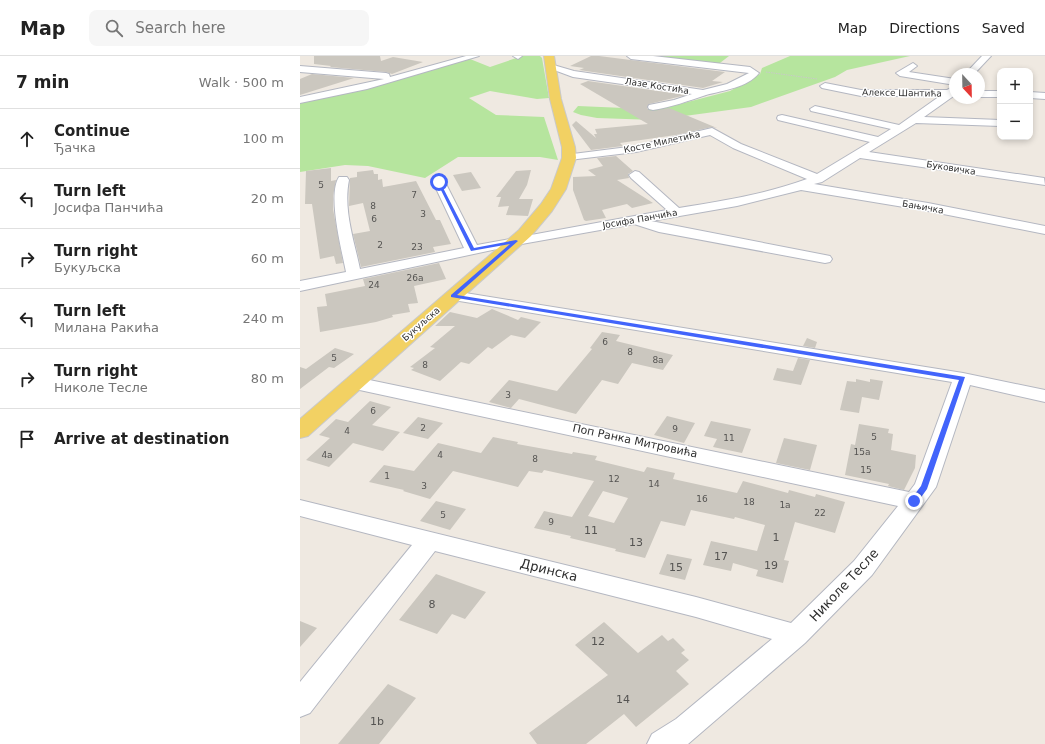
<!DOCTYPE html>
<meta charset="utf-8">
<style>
body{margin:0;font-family:"DejaVu Sans",sans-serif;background:#f6f6f6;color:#222}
.controls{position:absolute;right:12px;top:12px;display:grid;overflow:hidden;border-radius:8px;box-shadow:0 2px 6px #0003}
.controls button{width:36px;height:36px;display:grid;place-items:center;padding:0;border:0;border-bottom:1px solid #e0e0e0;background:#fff;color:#222;font:20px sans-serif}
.compass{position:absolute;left:649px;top:12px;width:36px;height:36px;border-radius:50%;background:#fff;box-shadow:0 2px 6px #0003;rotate:158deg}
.stop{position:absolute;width:12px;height:12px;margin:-9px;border:3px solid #4264fb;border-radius:50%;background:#fff}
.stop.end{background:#4264fb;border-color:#fff;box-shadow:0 1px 4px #0008}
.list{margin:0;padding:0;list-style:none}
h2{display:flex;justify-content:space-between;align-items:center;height:52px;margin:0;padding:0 16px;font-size:17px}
h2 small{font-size:13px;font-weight:400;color:#767676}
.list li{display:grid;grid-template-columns:26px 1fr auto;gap:12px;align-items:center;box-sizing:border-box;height:60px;padding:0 16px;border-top:1px solid #e0e0e0}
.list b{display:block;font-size:15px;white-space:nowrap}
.list p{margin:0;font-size:13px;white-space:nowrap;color:#767676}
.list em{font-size:13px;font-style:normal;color:#767676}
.icon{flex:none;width:22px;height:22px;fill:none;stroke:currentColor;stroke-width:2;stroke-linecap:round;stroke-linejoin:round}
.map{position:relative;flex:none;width:745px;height:688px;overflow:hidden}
header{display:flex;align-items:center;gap:24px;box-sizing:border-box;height:56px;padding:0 20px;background:#fff;border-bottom:1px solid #e0e0e0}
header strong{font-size:19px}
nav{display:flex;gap:22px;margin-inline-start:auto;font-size:14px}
.search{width:280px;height:36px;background:#f6f6f6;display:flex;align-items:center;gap:10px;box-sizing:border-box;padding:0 14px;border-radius:8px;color:#767676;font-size:15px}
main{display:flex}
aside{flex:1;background:#fff}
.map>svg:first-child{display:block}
.green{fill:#b6e59e}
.building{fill:#cbc7bf;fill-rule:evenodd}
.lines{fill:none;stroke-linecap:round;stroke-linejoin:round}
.minor-casing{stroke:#b4b7c1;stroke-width:2}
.major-casing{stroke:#c9c9c9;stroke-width:2}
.path{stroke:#c9c9c9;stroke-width:1;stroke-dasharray:1.5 1;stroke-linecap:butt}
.minor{fill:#fff;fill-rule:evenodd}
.major{fill:#f2d163;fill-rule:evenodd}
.route{fill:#4264fb}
.labels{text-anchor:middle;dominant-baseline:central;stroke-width:3;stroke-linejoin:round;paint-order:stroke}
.far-street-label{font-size:9px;fill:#2e2e2e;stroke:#fff}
.number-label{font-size:9px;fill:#555452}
.street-label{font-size:11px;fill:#2e2e2e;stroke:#fff}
.near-number-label{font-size:11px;fill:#555452}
.near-street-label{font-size:13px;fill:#2e2e2e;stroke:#fff}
</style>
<header>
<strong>Map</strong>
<div class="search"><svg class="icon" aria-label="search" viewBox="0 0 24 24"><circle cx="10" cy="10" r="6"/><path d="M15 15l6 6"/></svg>Search here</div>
<nav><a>Map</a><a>Directions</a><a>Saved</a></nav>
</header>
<main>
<aside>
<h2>7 min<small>Walk · 500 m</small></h2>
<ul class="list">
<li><svg class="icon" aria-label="ahead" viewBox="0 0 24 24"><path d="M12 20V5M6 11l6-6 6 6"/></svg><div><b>Continue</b><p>Ђачка</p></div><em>100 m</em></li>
<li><svg class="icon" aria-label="left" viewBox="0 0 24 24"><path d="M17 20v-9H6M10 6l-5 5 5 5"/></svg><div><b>Turn left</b><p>Јосифа Панчића</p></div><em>20 m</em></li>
<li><svg class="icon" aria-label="right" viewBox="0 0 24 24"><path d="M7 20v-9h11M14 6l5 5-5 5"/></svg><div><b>Turn right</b><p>Букуљска</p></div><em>60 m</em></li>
<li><svg class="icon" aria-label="left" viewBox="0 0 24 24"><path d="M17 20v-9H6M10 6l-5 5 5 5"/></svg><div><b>Turn left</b><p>Милана Ракића</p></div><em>240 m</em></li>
<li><svg class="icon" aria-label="right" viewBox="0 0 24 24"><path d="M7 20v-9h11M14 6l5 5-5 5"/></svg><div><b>Turn right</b><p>Николе Тесле</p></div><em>80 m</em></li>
<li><svg class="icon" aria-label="arrive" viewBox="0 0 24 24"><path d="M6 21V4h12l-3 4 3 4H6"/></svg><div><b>Arrive at destination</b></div></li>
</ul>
</aside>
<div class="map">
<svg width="745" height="688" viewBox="0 0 745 688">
<rect width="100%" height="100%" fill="#efe9e1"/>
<!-- green -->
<g class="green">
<polygon points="222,0 240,0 242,2 249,42 237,43 190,35 169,42 196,59 244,61 258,104 240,101 158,101 125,122 68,110 45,109 0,116 0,46 69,32 170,3 190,11"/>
<polygon points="360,0 429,0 416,10 355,2"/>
<polygon points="490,0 610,0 547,14 535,21 451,51 355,64 297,62 281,59 273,56 278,50 347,53 380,48 430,35 460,18 462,12"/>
</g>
<!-- building -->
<g class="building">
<polygon points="14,0 80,0 81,5 93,1 123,6 92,18 86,16 30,11 31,10 14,8"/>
<polygon points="291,0 299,0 425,16 412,25 423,26 403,32 279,14 284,12 270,10"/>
<polygon points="12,18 54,22 0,39 0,23"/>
<polygon points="288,25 386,39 349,48 347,52 349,54 353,55 369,52 417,72 412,71 376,79 320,87 323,90 291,94 272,69 276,65 296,82 294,78 297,78 295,73 348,68 280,28"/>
<polygon points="316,100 333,115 328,118 329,122 317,124 353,147 332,152 327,148 302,154 306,162 286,165 284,164 273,134 273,121 296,120 288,114 303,110 297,102"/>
<polygon points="31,112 31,125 36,124 33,140 33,153 43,207 36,208 34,200 20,203 12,148 5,148 6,115"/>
<polygon points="73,114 74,118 78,118 78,124 82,123 83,131 116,125 136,164 140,164 151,188 133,191 135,196 61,211 53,178 70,175 63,147 49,150 50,122 57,121 57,116"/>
<polygon points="231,114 227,129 219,143 233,143 228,160 206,159 209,150 198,151 201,141 196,141 216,115"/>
<polygon points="171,116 181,132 162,135 153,119"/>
<polygon points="139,207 146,223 114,230 118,247 108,248 110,256 92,259 93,261 76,266 20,276 17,251 27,250 25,238 65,230 63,223"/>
<polygon points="192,253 218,264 221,261 241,266 225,282 211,279 192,293 188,291 169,308 161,306 140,325 111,314 114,312 110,311 135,292 130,291 155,270 135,270 150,256 177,262"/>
<polygon points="302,276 320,279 316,285 373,299 363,314 332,307 318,328 302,324 276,358 219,343 211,352 189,346 209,324 257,335 292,293 290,292"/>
<polygon points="507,282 517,286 515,292 503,290"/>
<polygon points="35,292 54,298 34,312 29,311 0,333 0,311 6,313"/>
<polygon points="498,302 510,304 501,329 473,324 477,312 493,315"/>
<polygon points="556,323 570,326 570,323 583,325 579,344 562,341 559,357 540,354 547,325 556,326"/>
<polygon points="70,345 91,351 72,369 100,376 83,395 53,387 29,411 6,404 30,382 19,379 36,363 48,366"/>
<polygon points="367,360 395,367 384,387 354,379"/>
<polygon points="118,361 143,367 128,383 103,377"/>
<polygon points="411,365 451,373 442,397 413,391 417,383 404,380"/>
<polygon points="559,368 589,373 588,377 593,378 591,394 616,399 615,412 604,434 588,430 589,428 545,419 551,388 555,389"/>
<path d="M193,381L218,386L217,388L272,398L273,396L297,400L295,404L344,416L347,411L375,417L373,423L437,437L443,425L488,437L489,434L515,441L516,438L545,446L535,477L495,466L484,504L489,505L483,527L456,520L458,514L433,507L431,515L403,509L411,485L457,495L465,469L435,461L434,463L391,454L385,470L361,465L345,502L315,495L316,493L270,482L271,480L234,472L244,455L272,461L294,425L244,414L242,417L229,415L218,431L153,415L130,443L103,435L104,434L69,426L84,409L114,415L138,387L181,397ZM303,435L328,442L314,467L288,460Z"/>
<polygon points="484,382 517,389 510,414 476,407"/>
<polygon points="136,445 166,453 150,474 120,465"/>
<polygon points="367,498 392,503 385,524 359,518"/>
<polygon points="136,518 186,536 165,563 152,558 137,578 99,564"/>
<polygon points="0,565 17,572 0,591"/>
<polygon points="304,566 338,597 362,579 368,585 373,582 385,594 381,597 389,604 376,615 389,628 336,671 324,658 286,688 237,688 229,677 308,619 275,589"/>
<polygon points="88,628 116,642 79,688 38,688"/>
</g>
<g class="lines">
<defs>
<g id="minor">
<polygon points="166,0 179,0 67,33 0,47 0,41 84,23 0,16 0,10 86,17 89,18 90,21"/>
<polygon points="213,0 222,0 218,3"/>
<path d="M327,0H353L450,11L459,17C447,32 424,34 406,39C388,45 372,51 353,54L349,53L348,51L349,49L374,44L392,38L273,21L246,11L250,8L274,15L403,34L427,28L449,17L331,3Z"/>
<polygon points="682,0 691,0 674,18 665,18"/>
<polygon points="613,7 617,10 609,16 655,23 655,29 600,20 596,17"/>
<path d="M525,27L561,34H647L655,30V39L624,61L700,64V70L616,67L569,96L744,122L745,129L560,102L522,126L514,128L628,147L745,170V178L628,155L501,134L437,150L351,165L525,199L530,200L532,203L530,206L525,207L359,176L334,168L216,189L0,235V225L46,216C42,195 27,139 39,121H47L49,124C43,154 54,184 60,213L164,192L133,126L135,123L139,122L145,126L177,189L367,154L331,122L329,119L335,115L339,116L379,152C423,145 466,138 507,123L433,92L410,79L336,96L269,104L263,101L265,99L336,90L412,72L441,88L517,118L570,86L478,64L477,62L478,60L482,59L578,81L591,73L511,55L510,53L515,50L599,69L640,40H561L522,32L520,30Z"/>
<rect x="679" y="35" width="21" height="6"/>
<polygon points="730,36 745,37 745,43 730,42"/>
<polygon points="153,235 663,317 745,334 745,346 670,329 636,431 572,519 505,587 388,688 347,688 352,678 376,663 472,583 396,561 135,495 10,657 0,661 0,626 112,489 0,460 0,444 396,541 491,567 554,505 598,450 55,333 48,331 46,327 48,323 55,321 609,436 615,428 652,326 147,243 145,240 147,237"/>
</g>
<polygon id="major" points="244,0 254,0 261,43 275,91 276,102 266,133 252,155 231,180 8,380 0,382 0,363 219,174 241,148 251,133 262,102 262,91 250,43"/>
</defs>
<!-- minor casing -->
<use href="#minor" class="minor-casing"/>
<!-- major casing -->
<use href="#major" class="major-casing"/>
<!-- path -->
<polyline class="path" points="466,16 517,23"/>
<!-- minor -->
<use href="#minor" class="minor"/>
<!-- major -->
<use href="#major" class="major"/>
</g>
<!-- route -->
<polygon class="route" points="139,124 174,192 216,184 218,185 157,239 665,321 627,433 617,447 611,447 611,443 621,430 659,324 151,241 151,239 210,188 171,195 137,126"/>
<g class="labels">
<!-- far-street labels -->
<g class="far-street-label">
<text transform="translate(357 30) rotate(9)">Лазе Костића</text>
<text transform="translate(602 37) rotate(1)">Алексе Шантића</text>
<text transform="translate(362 86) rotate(-12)">Косте Милетића</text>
<text transform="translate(651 112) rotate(9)">Буковичка</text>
<text transform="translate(623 151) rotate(10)">Бањичка</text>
<text transform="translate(340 163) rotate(-10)">Јосифа Панчића</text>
<text transform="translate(121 268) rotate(-41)">Букуљска</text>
</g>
<!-- number labels -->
<g class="number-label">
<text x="21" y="129">5</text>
<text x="114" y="139">7</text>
<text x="73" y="150">8</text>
<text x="123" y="158">3</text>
<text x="74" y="163">6</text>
<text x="80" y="189">2</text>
<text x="117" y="191">23</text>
<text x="115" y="222">26a</text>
<text x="74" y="229">24</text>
<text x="305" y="286">6</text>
<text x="330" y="296">8</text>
<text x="34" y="302">5</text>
<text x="358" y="304">8a</text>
<text x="125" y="309">8</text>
<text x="208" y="339">3</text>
<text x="73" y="355">6</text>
<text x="123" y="372">2</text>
<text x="375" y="373">9</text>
<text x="47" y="375">4</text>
<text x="574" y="381">5</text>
<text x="429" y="382">11</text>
<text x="562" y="396">15a</text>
<text x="27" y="399">4a</text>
<text x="140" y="399">4</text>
<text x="235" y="403">8</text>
<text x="566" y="414">15</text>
<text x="87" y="420">1</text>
<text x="314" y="423">12</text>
<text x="354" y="428">14</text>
<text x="124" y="430">3</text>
<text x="402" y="443">16</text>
<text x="449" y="446">18</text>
<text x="485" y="449">1a</text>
<text x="520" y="457">22</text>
<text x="143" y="459">5</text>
<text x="251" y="466">9</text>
</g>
<!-- street labels -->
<g class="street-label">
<text transform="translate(335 385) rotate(12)">Поп Ранка Митровића</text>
</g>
<!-- near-number labels -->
<g class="near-number-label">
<text x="291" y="474">11</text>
<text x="476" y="481">1</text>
<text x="336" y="486">13</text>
<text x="421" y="500">17</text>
<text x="471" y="509">19</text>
<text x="376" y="511">15</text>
<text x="132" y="548">8</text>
<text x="298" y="585">12</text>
<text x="323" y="643">14</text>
<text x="77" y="665">1b</text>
</g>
<!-- near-street labels -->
<g class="near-street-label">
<text transform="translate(249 514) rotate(14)">Дринска</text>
<text transform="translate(544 529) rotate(-47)">Николе Тесле</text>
</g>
</g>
</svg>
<div class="controls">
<button>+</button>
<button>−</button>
</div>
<svg class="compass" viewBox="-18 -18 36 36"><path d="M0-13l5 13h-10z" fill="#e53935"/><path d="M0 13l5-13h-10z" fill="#767676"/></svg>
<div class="stop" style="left:139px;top:126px"></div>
<div class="stop end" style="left:614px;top:445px"></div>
</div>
</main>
